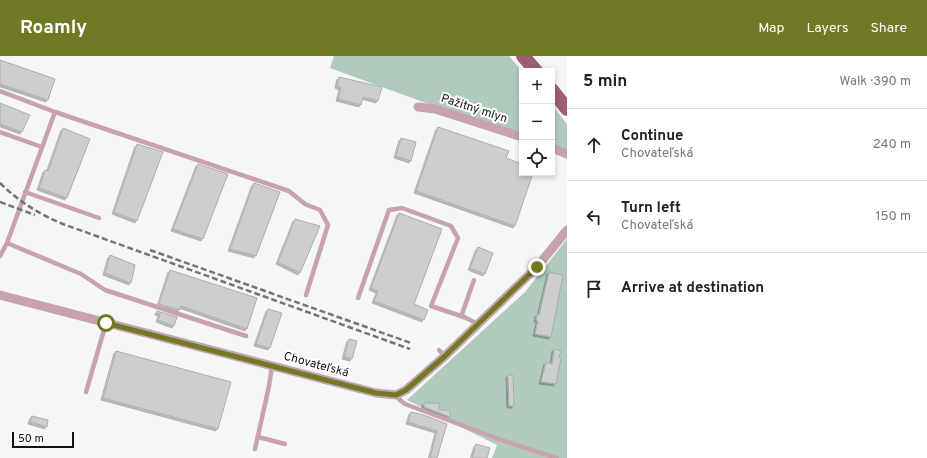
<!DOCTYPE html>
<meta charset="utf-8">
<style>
body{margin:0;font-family:Overpass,sans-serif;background:#f2f2f2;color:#222}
.controls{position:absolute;right:12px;top:12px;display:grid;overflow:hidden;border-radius:0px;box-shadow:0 2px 6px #0003}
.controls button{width:36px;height:36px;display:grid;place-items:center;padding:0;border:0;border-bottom:1px solid #e0e0e0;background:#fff;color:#222;font:20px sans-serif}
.scale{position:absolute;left:12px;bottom:10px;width:62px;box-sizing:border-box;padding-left:4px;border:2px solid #121213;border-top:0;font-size:11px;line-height:14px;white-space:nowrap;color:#121213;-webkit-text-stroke:3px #fff;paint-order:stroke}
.stop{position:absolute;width:12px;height:12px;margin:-9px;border:3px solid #707923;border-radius:50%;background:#fff}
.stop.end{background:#707923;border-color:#fff;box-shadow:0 1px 4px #0008}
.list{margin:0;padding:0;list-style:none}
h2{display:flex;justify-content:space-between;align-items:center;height:52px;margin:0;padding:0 16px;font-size:17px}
h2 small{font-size:13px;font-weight:400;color:#767676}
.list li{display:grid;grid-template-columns:26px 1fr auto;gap:12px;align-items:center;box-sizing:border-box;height:72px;padding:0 16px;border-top:1px solid #e0e0e0}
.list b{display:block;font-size:15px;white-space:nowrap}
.list p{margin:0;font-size:13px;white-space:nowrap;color:#767676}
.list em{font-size:13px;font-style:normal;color:#767676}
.icon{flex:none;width:22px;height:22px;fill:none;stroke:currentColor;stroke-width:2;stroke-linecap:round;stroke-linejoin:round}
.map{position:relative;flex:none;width:567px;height:402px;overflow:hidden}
header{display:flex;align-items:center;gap:24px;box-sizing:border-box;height:56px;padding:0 20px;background:#707923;color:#fff}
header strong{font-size:19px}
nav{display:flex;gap:22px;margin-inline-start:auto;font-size:14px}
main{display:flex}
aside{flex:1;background:#fff}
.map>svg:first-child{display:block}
.green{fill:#b0cbbc}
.building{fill:#cdcecf;stroke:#acacae;filter:url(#shadow)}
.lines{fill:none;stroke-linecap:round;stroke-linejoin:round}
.lane{stroke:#c8a3af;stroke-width:4.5}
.street{stroke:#c8a3af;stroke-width:9}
.primary{stroke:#9c5d75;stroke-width:14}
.rail{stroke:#747475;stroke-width:2.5;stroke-dasharray:6 3;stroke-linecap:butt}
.route{stroke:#707923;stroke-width:5}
.labels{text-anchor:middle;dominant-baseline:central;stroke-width:4;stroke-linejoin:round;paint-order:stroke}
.street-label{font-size:12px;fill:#121213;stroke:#fff}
</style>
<header>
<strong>Roamly</strong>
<nav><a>Map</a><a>Layers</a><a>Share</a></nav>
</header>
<main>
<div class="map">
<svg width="567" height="402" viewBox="0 0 567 402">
<defs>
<filter id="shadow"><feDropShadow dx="-2" dy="2" stdDeviation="0" flood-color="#0004"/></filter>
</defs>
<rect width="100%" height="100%" fill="#f5f6f7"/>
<!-- green -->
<g class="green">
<polygon points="334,0 509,0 522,15 522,82 330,12"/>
<polygon points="552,49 567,68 567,98 552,93"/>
<polygon points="567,183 567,402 492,402 497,389 407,344 525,236"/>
</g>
<!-- building -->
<g class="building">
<polygon points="0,4 55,23 48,44 0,28"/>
<polygon points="339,21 382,31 378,45 363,41 361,49 338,43 341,32 337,30"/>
<polygon points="0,47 30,59 22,76 0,68"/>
<polygon points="438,71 509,95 506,102 522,108 522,117 533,117 515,170 416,135"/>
<polygon points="63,72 90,83 67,142 39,132 45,114 48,115"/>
<polygon points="401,82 416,86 411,105 396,100"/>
<polygon points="137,88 163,96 137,165 114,156"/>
<polygon points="198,108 228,118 203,183 173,173"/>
<polygon points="254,127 280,136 256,200 230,193"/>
<polygon points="399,157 442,173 414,248 428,254 424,264 374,245 378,235 371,232"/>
<polygon points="295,163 320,170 300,217 278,206"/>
<polygon points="478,191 493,197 485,218 470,212"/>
<polygon points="110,199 135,209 131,227 105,217"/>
<polygon points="170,214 257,242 247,273 181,250 180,254 159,248"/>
<polygon points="549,216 563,219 551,281 535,278 538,265 536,264 537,258 539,259"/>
<polygon points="268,253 282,257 270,292 256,288"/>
<polygon points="157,255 177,261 174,270 158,264 160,258 157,257"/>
<polygon points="349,283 357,285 352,303 344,301"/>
<polygon points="554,293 561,295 559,301 561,302 556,328 541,326 546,306 552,308"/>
<polygon points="116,295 231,326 218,373 103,342"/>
<polygon points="508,319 513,319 514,350 509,350"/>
<polygon points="424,347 439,347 439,354 450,354 450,361 424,351"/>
<polygon points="411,356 424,359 447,368 437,402 430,402 437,375 408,366"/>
<polygon points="32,360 48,364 47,371 30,366"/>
<polygon points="476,388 490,392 487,402 472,402"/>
</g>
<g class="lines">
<!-- lane -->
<g class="lane">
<polyline points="0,35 55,56"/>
<polyline points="0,76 42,91"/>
<polyline points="25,136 99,162"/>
<polyline points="7,187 81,218 105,234 246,280"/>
<polyline points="0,200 7,187 55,56 289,135 305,148 320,154 328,169 306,239"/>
<polyline points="474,224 462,258 462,260 478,268"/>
<polyline points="358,242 389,154 402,152 451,170 458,182 431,250 464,261"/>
<polyline points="439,294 445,300"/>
<polyline points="86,336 106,267"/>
<polyline points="396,339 400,344 405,348 504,385 557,402"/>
<polyline points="258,381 285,388"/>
<polyline points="255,393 269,330 272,310"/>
</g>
<!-- street -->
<g class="street">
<polyline points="418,51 435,53 522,81"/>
<polyline points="552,92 567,98"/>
<polyline points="0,239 376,337 396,339 406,334 445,300 537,211 567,174"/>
</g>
<!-- primary -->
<g class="primary">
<polyline points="523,0 536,15"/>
<polyline points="552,34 567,53"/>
</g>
<!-- rail -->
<g class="rail">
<path d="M0,127C18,145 39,158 63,168L410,293"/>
<polyline points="0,146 35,159"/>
<polyline points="150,194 411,287"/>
</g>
</g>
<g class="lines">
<!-- route -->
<polyline class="route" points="106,267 376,337 396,339 406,334 445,300 537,211"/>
</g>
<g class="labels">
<!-- street labels -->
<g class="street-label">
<text transform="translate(474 53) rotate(18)">Pažitný mlyn</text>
<text transform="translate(316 309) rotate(15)">Chovateľská</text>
</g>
</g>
</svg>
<div class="controls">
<button>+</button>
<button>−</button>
<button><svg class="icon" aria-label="locate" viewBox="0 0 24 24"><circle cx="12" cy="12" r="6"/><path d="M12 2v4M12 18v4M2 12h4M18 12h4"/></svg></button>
</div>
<div class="scale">50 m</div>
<div class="stop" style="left:106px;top:267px"></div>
<div class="stop end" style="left:537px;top:211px"></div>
</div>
<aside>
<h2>5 min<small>Walk · 390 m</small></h2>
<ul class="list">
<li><svg class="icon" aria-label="ahead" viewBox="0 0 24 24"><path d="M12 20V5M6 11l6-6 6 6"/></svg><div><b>Continue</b><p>Chovateľská</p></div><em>240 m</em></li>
<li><svg class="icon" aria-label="left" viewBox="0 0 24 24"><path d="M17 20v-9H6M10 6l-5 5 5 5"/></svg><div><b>Turn left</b><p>Chovateľská</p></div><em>150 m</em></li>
<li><svg class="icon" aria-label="arrive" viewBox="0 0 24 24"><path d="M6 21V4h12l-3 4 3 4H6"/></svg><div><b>Arrive at destination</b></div></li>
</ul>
</aside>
</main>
